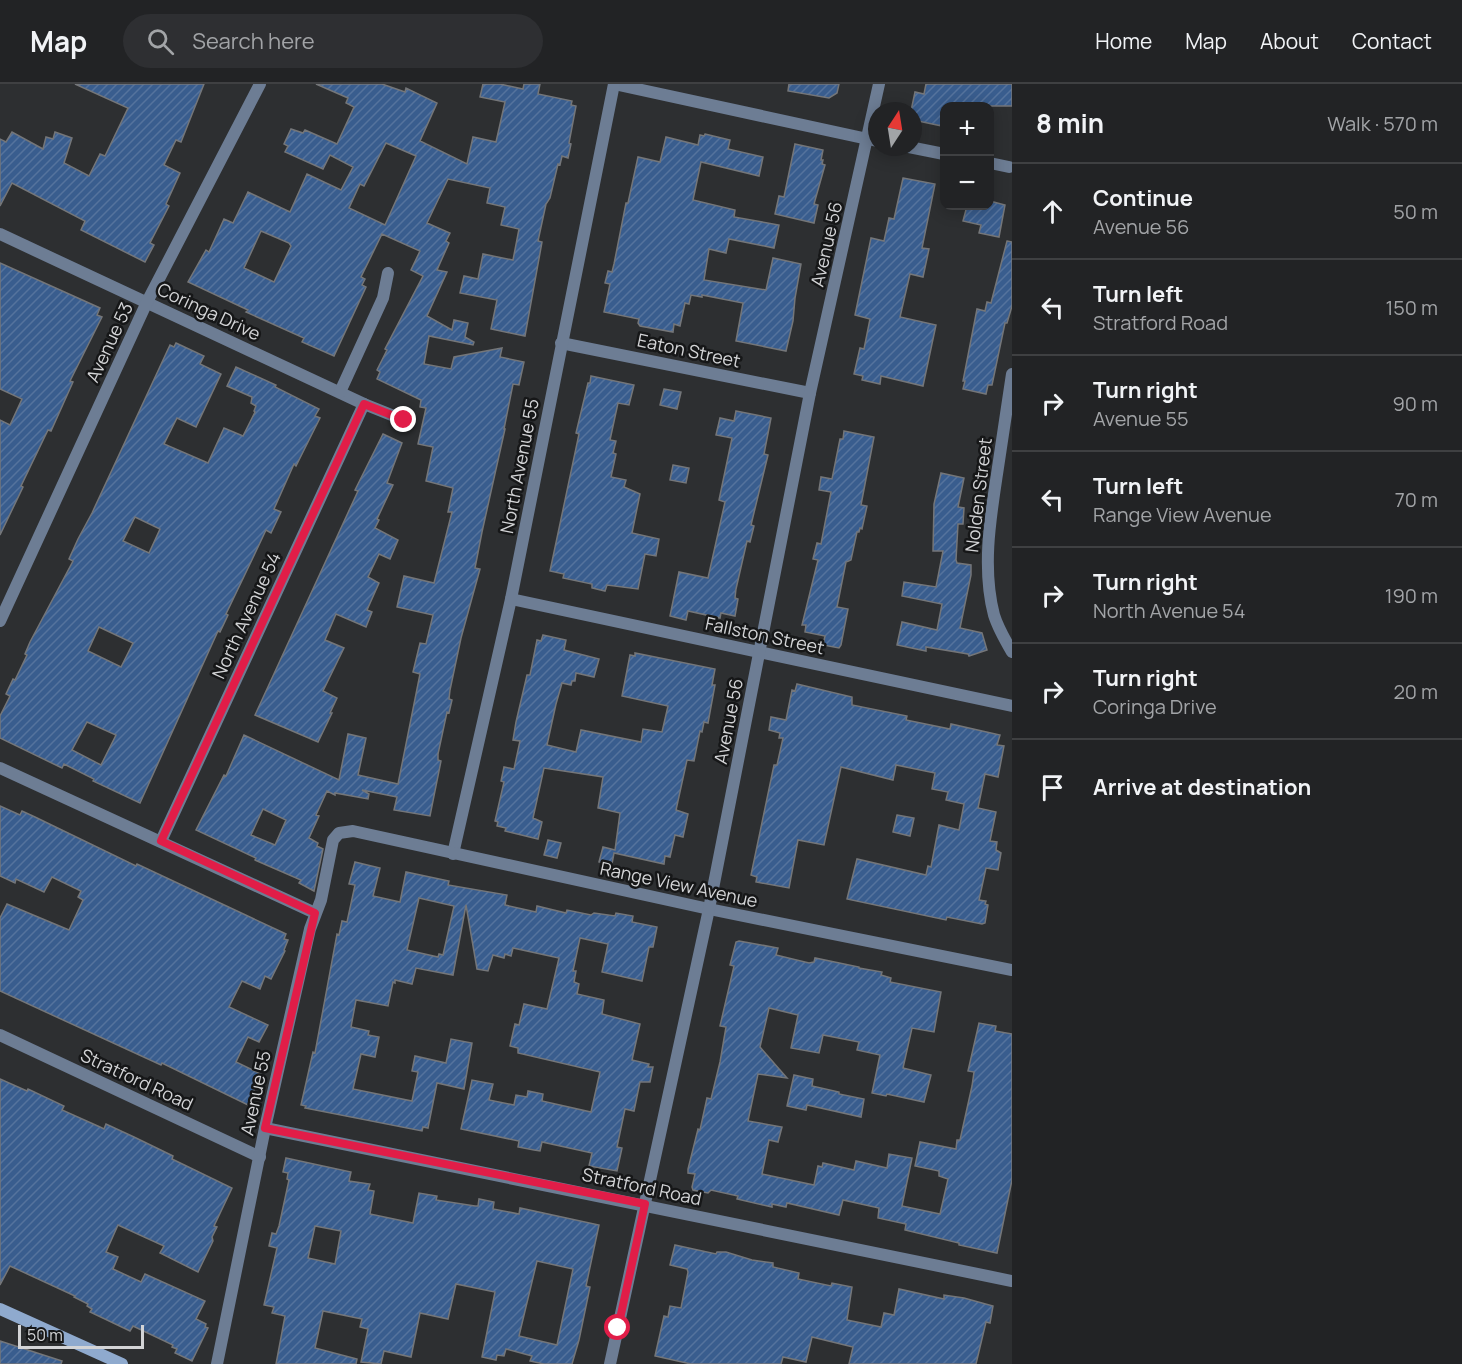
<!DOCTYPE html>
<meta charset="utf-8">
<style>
body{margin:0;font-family:Manrope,sans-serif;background:#2e2f32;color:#f1f3f6}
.controls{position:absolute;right:18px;top:18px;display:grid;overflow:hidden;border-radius:12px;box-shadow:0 3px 15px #0003}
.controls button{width:54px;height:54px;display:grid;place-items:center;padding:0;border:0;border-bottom:2px solid #3f4042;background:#222325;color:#f1f3f6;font:30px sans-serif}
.compass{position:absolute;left:868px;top:18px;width:54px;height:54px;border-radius:50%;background:#222325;box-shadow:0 3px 15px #0003;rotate:12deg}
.scale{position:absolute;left:18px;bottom:15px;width:126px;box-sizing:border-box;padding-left:6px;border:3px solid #d3d4d6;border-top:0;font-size:16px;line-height:21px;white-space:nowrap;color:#d3d4d6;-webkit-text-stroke:4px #161718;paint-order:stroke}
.stop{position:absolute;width:18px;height:18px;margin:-14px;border:4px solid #e11d48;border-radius:50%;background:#fff}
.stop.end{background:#e11d48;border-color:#fff;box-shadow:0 2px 6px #0008}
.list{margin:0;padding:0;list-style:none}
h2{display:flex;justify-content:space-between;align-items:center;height:78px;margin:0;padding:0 24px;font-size:26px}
h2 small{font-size:20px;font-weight:400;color:#a2a4a7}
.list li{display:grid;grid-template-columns:39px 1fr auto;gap:18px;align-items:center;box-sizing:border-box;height:96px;padding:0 24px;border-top:2px solid #3f4042}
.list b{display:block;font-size:22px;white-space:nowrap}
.list p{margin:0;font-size:20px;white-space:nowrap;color:#a2a4a7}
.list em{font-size:20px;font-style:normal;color:#a2a4a7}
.icon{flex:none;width:33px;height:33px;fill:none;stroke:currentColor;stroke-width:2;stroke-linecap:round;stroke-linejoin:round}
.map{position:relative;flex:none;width:1012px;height:1280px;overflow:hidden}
header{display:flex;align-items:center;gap:36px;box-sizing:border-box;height:84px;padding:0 30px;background:#222325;border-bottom:2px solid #3f4042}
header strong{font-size:28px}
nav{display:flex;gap:33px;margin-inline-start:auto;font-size:21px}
.search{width:420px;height:54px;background:#2e2f32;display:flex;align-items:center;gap:15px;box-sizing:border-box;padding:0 21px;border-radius:33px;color:#a2a4a7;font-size:22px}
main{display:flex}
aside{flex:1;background:#222325}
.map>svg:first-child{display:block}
.building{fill:url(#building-hatch);stroke:#747679;stroke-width:1.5;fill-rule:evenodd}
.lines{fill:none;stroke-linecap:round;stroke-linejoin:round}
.street{stroke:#6d7d94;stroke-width:12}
.secondary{stroke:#8faace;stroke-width:12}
.route{stroke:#e11d48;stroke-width:8}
.labels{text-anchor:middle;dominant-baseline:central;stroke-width:5;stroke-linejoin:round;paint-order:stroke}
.street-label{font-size:18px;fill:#d3d4d6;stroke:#161718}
</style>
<header>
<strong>Map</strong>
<div class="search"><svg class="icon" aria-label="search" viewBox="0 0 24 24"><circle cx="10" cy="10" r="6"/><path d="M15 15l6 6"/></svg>Search here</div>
<nav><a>Home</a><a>Map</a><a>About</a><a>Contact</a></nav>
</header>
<main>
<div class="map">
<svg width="1012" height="1280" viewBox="0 0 1012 1280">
<defs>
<pattern id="building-hatch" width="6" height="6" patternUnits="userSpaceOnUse" patternTransform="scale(1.5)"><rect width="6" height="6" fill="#395d8e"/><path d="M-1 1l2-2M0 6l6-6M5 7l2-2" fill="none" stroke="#55739d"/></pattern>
</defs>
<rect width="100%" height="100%" fill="#2d2f31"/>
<!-- building -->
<g class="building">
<polygon points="75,0 204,0 181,58 176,56 164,81 180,89 166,120 169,122 150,159 154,161 145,178 81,146 85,137 12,99 0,122 0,55 6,58 12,48 43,65 46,53 53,55 55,48 72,54 64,79 89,92 100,70 105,72 128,24"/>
<path d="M316,0H382L405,8L406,4L437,19L420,57L467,80L473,53L496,58L505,18L480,13L483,0H500L523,5L524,0H540L538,10L572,17L571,21L576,22L569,59L571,60L568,74L562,72L560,81L558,80L550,114L546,120L538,157L542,158L525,252L491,245L497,216L460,209L464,192L478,195L483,170L513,176L519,145L501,141L505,123L487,119L490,104L448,95L427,139L450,149L446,157L449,159L437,186L447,188L427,232L452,246L454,236L468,239L465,253L474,258L473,261L429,252L424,280L451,285L454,273L502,264L500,273L524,278L519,301L513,300L504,345H505L482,448L475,484L480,485L461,554L450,606L449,615L452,616L449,629L447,628L438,670V676L441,677L430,732L394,726L397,713L362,706L369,710L368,715L335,709V711L327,707L316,731L319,732L309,754L318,759L317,762L323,765L314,807L299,799L301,796L255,776L256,774L196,746L224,691L226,692L244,651L339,696L348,650L366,654L358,691L398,700L420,590L413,588L420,559L426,560L433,531L397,523L404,492L434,499L452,428H448L453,404L426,397L433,363L418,360L426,324L420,323L421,316L377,295L380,288L377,286L387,266L385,265L423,192L411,186L420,167L382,150L361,193L365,195L362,201L366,203L334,272L302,258L304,254L246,228L248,226L188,198L206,166L209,168L224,135L233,139L248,108L290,128L307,90L341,106L353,83L330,71L323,85L285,68L288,62L284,60L291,45L303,49L305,46L337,60L354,23L346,19L348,14ZM386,59L416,72L385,141L349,124L360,100L364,102ZM261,147L289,159L291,162L274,198L244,184ZM263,725L286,736L275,761L251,751Z"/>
<polygon points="789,0 839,0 837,9 829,14 788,7"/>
<polygon points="926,0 1012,0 1012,22 945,22 942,42 913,36 913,27 911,27 915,8 924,10"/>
<polygon points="705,50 730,56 728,65 763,73 759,92 701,78 693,116 735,126 734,133 779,141 774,164 729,155 726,169 709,165 704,196 766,206 773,174 801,180 795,214 793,237 786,267 736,257 743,219 702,211 702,213 691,211 689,220 685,219 680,242 674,240 673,248 640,242 638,239 639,235 604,228 610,200 605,199 608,187 612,188 614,180 626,119 628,119 638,73 660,78 666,53 698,61 700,51 704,52"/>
<polygon points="795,60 823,66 821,76 823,76 822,80 825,81 814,120 818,121 814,139 775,130 779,112 784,113"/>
<polygon points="903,94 935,100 922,164 929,165 923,193 910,190 900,233 936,241 923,302 881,292 880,300 862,296 863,292 854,290 860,264 864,265 870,235 855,231 871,154 884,157 889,134 894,135"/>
<polygon points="990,117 1005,121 999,153 979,149 981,141 963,137 967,122 990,122"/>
<polygon points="1007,157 1012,158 1012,222 1007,239 1005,239 992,301 988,301 986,310 963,305 965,297 963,297 977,225 985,227 987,218 991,219"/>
<polygon points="0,179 100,224 97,231 102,233 70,297 73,298 51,347 48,346 21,402 23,403 0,451 0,336 10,341 22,315 0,305"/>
<path d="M176,259L204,272L200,280L221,290L196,343L177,334L164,360L208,379L224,344L243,352L255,328L254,327L256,322L251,319L252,313L227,302L236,283L276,301L275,303L319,325L315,332L320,334L296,382L294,380L274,425L281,428L271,449L266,446L249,482L226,530L228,531L220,548L218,547L140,719L93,697L94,695L64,680L62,684L0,654V632L10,612L6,610L13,595L15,596L27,571L25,570L30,558L73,477L69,475L78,455L92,429L170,261L174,263ZM135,433L160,445L149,469L123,457ZM99,543L133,559L121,583L88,567ZM87,638L116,651L101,681L72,666Z"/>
<polygon points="591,292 634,301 629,321 618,319 610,356 616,357 613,369 616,370 611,393 626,396 624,403 640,410 632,449 659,455 656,472 645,470 638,505 607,501 605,507 592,504 592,500 563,494 564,490 550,487 579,350 576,349 588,299 590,299"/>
<polygon points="664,305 681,308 677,325 660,321"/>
<polygon points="736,327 771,334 764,370 768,371 751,441 754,442 750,458 747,457 736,505 735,514 738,515 735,532 721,529 720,534 688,527 686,536 670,532 679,488 708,494 725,418 719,416 732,354 716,351 720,334 734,337"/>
<polygon points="844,347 874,353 861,421 867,422 862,445 860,444 859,448 857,448 851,476 846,478 837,523 848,525 841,561 839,564 823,561 825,552 805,548 806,541 802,541 818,476 813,475 817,459 821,460 831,408 819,406 821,393 832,395 840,355 843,355"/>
<polygon points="383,350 402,359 387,399 393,401 377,435 379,436 375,444 398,456 390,475 379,470 368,493 379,499 367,526 372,528 366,543 336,530 325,556 344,564 323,607 337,614 330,629 332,629 318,658 255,631 358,407 355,406"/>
<polygon points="673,381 689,384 686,399 670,396"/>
<polygon points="941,389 964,394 958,423 964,424 963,440 958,440 956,476 957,479 971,481 971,491 960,544 982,549 987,566 969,572 968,570 926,563 926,567 897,561 902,538 937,546 942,520 902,512 904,498 936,503 943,467 933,467 934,420"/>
<polygon points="543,551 566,556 564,566 599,575 594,593 576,589 575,597 572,597 571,601 562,599 556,620 547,661 576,668 581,646 641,658 643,645 662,648 668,622 622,612 630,571 635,572 635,569 715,585 712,601 715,601 708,639 704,638 702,648 700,647 694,677 687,676 676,726 688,730 683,753 675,751 670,773 665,772 664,780 614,769 612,780 599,778 603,763 615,766 620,729 598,724 603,693 544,684 533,734 542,738 538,755 505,747 506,744 497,742 498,738 495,737 504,698 501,697 504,683 514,685 520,657 513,656 516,638 527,591 530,591 537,556 541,557"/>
<polygon points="797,600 852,613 852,621 907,632 906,636 950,645 951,640 1000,651 997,661 1004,662 998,693 985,690 978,724 996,728 990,757 997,758 996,766 1001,769 998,786 986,784 979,816 986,817 985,820 988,821 985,839 982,840 947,833 946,836 847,815 857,775 926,791 928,782 931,783 939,741 959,746 964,720 946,716 948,708 932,705 935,689 896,681 893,696 841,683 824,761 798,756 789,804 756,798 757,793 751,791 774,681 777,681 783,654 779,654 780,649 769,646 771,633 786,636 792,606 795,607"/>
<polygon points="0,722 20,731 22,727 35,733 136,782 137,780 286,850 284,855 288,856 284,866 285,867 271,895 265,892 260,905 242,897 229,923 268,941 259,958 248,953 247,955 236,978 261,990 248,1021 162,979 161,981 0,907 0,834 7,820 69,846 83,816 78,813 81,807 52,793 44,808 16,795 15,799 0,792"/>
<polygon points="897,731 914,734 910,752 893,748"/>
<polygon points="548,756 561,759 557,774 544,771"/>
<path d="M355,778L380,784L373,812L400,818L406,788L449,797L448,801L507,811L505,821L536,828L537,822L566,829L567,826L591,831L594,829L615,832L616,829L633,832L632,838L657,843L653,863H649L642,897L602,888L608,860L580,854L573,887H576L574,898L579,900L577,910L604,916L602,930L640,940L632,976L649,980L648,983H653L650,998H640L634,1027L625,1025L617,1063L622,1064L617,1087L589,1082L592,1069L542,1058L540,1067L534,1066L518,1063L519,1057L461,1045L472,996L493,1000L489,1016L514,1021L516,1011L527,1013L528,1007L543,1010L542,1017L591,1028L600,988L518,969V964L510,962L515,940L519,941L524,920L547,925L559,874L513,864L511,872L505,870L504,874L493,871L488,887L477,885L466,821L453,891L416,884L412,900L395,896V899L393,898L388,922L356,916L351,943L369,947L368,951L379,953L375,973L361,970L353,1005L412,1017L418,988L412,987L415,972L446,979L451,955L472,959L464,1005L437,999L428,1044L423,1043L422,1047L305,1024L306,1022L301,1021L313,968L315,969L337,850L339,851L342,837L347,838L355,801L349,800ZM419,814L454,822L443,871L439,870L438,873L407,866Z"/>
<polygon points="739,857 778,864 776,871 809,879 814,878 815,874 859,883 859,884 882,888 881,891 891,894 890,898 941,908 934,948 912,944 903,984 931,991 924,1018 887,1010 886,1012 872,1009 880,971 857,966 859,958 823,951 819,969 791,964 798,931 769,924 760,963 787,994 758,990 748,1037 782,1043 778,1058 769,1056 762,1090 814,1101 818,1082 822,1083 823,1079 854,1086 856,1077 887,1084 889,1070 912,1074 902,1122 940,1130 948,1095 939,1092 939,1087 915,1082 920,1058 956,1065 957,1056 960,1056 972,1002 974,988 968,987 979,939 996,942 995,947 1012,950 1012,1096 997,1169 959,1161 959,1159 905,1146 906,1140 878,1134 879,1124 843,1116 839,1131 787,1119 786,1123 772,1120 772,1123 737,1115 738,1112 711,1106 708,1109 693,1106 692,1103 695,1090 688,1089 688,1085 698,1045 700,1046 707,1014 711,1015 720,978 726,943 720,942 734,882 730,881 736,858"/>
<polygon points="794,991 813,995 812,1002 839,1008 839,1010 864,1015 861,1033 807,1021 806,1026 787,1022"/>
<polygon points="0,995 27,1007 28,1005 64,1022 62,1026 100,1043 104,1045 106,1040 134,1053 173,1072 172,1075 232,1104 214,1142 217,1143 212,1153 213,1157 198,1188 160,1169 164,1162 118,1141 106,1168 118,1173 113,1185 141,1198 145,1190 205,1217 196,1235 206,1240 205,1243 208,1244 192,1277 175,1269 177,1265 172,1263 173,1261 133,1242 130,1247 90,1228 92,1225 87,1222 88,1220 74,1213 75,1212 10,1182 0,1201"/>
<path d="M286,1074L351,1088L349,1097L370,1100L368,1106L374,1107L370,1130L413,1139L419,1109L437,1112L436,1116L475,1122H478L479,1115L494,1118L493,1125L519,1130L520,1124L599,1141L586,1202L590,1203L579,1256L572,1280H544L530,1277L532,1272L506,1265L504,1272L497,1271L496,1276L482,1273L495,1208L456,1200L448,1235L420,1229L411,1273L384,1267L381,1280L361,1278L368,1245L360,1243L362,1235L323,1227L315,1264L357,1275L356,1280H276L285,1232L272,1229L274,1223L264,1221L277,1164L269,1162L272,1149L276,1150L279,1142L289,1096L287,1095L288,1089L283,1088ZM315,1142L341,1147L335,1180L308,1174ZM537,1177L573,1185L557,1261L519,1252Z"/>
<polygon points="675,1161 716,1170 717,1168 726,1168 752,1176 773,1179 773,1183 799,1189 798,1195 831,1202 832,1199 852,1203 847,1236 881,1243 884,1229 894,1231 899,1205 944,1215 944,1211 964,1214 993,1222 990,1239 986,1238 976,1280 849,1280 853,1263 812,1253 806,1278 783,1273 781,1280 691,1280 655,1272 664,1232 668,1233 670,1222 681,1224 688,1188 687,1185 670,1181"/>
<polygon points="0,1257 62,1277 61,1280 0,1280"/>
</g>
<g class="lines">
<!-- street -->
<g class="street">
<polyline points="614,0 877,57"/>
<polyline points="909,63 944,70"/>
<polyline points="990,79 1009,83"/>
<polyline points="0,150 364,320 404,336"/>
<polyline points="561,259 810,309"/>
<path d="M1012,290C1007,323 1002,357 997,390C990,436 982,485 994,531C998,544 1005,556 1012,568"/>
<polyline points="340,308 383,214 388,189"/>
<polyline points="511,515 1012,622"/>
<polyline points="0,537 147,218 260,0"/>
<polyline points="0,684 315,829"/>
<polyline points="161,757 364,320"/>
<polyline points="453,770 511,515 614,0"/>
<polyline points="0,951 260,1073"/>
<polyline points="265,1044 1012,1197"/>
<polyline points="217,1280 265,1044 310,845 321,816 333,756 339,749 353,747 709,825 1012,886"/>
<polyline points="610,1280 709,825 810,309 879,0"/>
</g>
<!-- secondary -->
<polyline class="secondary" points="0,1225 122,1280"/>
</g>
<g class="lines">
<!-- route -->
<polyline class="route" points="404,336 364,320 161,757 315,829 265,1044 645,1120 618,1244"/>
</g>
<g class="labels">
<!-- street labels -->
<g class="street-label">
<text transform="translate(826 160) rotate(-77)">Avenue 56</text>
<text transform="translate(209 227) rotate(25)">Coringa Drive</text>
<text transform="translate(109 258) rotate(-65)">Avenue 53</text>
<text transform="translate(689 266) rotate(12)">Eaton Street</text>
<text transform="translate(519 382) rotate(-79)">North Avenue 55</text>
<text transform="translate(978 411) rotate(-83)">Nolden Street</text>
<text transform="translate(246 531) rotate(-65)">North Avenue 54</text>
<text transform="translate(765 551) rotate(12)">Fallston Street</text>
<text transform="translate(728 637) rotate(-79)">Avenue 56</text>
<text transform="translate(679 800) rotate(12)">Range View Avenue</text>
<text transform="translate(137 995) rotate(25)">Stratford Road</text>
<text transform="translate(255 1009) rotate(-78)">Avenue 55</text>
<text transform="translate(642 1102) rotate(12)">Stratford Road</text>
</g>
</g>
</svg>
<div class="controls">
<button>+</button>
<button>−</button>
</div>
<svg class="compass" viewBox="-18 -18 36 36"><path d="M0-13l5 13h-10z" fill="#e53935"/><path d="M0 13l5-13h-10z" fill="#a2a4a7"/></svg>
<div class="scale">50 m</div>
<div class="stop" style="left:618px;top:1244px"></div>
<div class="stop end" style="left:404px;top:336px"></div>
</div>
<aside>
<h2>8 min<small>Walk · 570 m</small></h2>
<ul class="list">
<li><svg class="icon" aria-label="ahead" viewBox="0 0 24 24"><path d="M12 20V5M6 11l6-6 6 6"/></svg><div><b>Continue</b><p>Avenue 56</p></div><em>50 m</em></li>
<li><svg class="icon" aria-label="left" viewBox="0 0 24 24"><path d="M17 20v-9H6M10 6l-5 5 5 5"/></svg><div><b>Turn left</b><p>Stratford Road</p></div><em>150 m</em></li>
<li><svg class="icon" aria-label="right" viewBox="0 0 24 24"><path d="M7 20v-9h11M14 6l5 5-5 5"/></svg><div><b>Turn right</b><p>Avenue 55</p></div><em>90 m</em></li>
<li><svg class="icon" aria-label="left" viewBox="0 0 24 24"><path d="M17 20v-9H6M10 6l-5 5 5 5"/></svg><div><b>Turn left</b><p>Range View Avenue</p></div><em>70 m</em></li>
<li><svg class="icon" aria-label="right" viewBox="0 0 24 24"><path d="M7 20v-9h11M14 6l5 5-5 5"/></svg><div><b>Turn right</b><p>North Avenue 54</p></div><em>190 m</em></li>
<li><svg class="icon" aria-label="right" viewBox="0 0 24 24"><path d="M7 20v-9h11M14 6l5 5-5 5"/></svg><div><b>Turn right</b><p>Coringa Drive</p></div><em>20 m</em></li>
<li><svg class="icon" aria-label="arrive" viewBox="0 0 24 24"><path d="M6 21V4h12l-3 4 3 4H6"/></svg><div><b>Arrive at destination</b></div></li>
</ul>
</aside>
</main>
